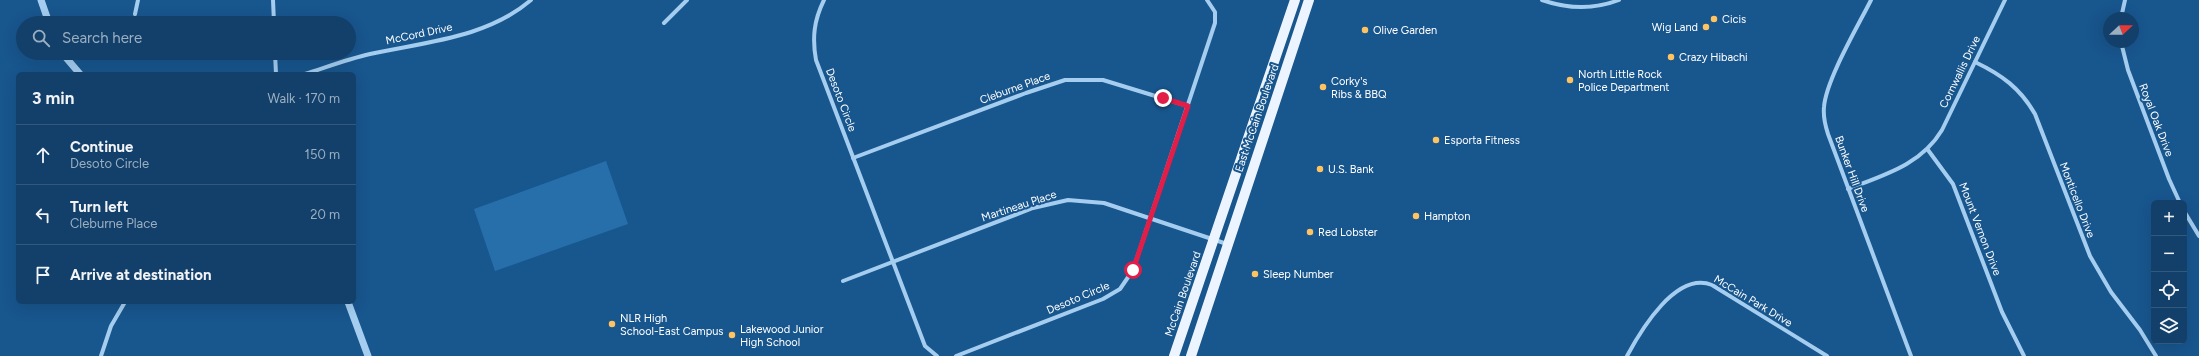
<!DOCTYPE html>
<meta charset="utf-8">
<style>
body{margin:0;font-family:Figtree,sans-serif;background:#1b4770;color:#f1f3f6}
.controls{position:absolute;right:12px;bottom:12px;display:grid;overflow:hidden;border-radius:6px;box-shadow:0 4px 16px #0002}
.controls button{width:36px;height:36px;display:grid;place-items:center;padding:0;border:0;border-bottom:1px solid #31597e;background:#12406a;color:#f1f3f6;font:20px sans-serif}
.compass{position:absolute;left:2103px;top:12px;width:36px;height:36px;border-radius:50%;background:#12406a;box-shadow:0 4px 16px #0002;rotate:68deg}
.stop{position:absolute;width:12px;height:12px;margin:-9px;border:3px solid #e11d48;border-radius:50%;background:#fff}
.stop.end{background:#e11d48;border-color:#fff;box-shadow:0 1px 4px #0008}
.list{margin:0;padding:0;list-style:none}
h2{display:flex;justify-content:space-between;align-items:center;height:52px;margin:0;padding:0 16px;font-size:17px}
h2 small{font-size:13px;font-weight:400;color:#9cafc1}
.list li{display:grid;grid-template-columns:26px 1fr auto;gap:12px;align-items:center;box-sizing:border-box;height:60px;padding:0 16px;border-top:1px solid #31597e}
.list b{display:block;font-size:15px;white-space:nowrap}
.list p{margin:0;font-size:13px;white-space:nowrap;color:#9cafc1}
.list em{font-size:13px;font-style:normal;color:#9cafc1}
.icon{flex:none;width:22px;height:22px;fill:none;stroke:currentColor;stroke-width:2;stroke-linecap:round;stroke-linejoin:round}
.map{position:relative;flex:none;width:2199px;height:356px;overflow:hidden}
.search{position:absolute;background:#12406a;box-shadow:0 4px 16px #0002;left:16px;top:16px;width:340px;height:44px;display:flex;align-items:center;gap:10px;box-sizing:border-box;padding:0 14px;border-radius:22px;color:#9cafc1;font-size:15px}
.panel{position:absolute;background:#12406a;box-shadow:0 4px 16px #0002;left:16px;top:72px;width:340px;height:232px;border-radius:6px}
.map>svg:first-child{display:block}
.green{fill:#276fab}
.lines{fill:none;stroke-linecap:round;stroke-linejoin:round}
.minor{stroke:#a4cdef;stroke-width:4}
.tertiary{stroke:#a4cdef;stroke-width:7}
.primary{stroke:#ecf5ff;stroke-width:10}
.route{stroke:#e11d48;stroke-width:5}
.poi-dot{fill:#ffc362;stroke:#18568e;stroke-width:1.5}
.labels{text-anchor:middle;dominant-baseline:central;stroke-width:4;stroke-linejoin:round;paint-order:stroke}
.poi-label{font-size:11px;fill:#fff;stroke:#18568e;text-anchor:start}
.street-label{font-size:11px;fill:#fff;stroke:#18568e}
</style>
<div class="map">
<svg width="2199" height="356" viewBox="0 0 2199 356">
<rect width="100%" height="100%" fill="#18568e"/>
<!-- green -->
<polygon class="green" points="606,161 628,224 495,271 474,209"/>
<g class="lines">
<!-- minor -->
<g class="minor">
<polyline points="273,0 274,23"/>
<path d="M824,0C814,20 812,38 816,60L925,346L937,356"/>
<path d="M1542,0C1568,9 1593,10 1619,0"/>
<path d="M1871,0C1858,26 1826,80 1824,107C1823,117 1825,125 1828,134L1911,356"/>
<polyline points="135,14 138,0"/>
<polyline points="2121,18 2125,0"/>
<polyline points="664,23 687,0"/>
<polyline points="2121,42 2128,70 2169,179 2180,203"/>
<polyline points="275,53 276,74"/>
<path d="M1975,62C2002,75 2020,88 2035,114L2090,256L2111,292L2140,330L2156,356"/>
<path d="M305,74C327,67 348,59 370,54C425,42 487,38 531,0"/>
<polyline points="1928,150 1953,184 2002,312 2024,356"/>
<polyline points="853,158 1026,93 1065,80 1103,80 1188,106"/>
<path d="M1848,189C1884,175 1921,165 1942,130L2005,0"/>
<polyline points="2184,211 2199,236"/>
<polyline points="843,281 1033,208 1068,200 1104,203 1227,244"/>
<polyline points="101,356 111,326 125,302"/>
<polyline points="956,356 1103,299 1120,289 1133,270 1215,23 1215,12 1207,0"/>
<path d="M1627,356C1641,330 1676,271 1712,285L1827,356"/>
</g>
<!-- tertiary -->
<g class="tertiary">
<polyline points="41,0 49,23"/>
<polyline points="62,53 80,74"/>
<polyline points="348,302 368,356"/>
</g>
<!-- primary -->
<g class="primary">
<polyline points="1174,356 1295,0"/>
<polyline points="1191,356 1309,0"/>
</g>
</g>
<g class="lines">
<!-- route -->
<polyline class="route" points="1133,270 1188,106 1163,98"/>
</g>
<!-- markers -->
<g class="poi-dot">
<circle cx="1714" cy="19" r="4"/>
<circle cx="1706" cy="27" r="4"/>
<circle cx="1365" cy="30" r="4"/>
<circle cx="1671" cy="57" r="4"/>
<circle cx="1570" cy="80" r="4"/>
<circle cx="1323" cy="87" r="4"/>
<circle cx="1436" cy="140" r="4"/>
<circle cx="1320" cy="169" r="4"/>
<circle cx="1416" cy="216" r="4"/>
<circle cx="1310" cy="232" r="4"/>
<circle cx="1255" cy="274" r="4"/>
<circle cx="612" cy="324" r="4"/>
<circle cx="732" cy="335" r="4"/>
</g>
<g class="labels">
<!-- poi labels -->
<g class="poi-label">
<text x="1722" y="19">Cicis</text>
<text x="1698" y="27" text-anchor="end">Wig Land</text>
<text x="1373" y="30">Olive Garden</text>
<text x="1679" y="57">Crazy Hibachi</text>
<text x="1578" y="74">North Little Rock<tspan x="1578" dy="13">Police Department</tspan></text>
<text x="1331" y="81">Corky's<tspan x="1331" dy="13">Ribs &amp; BBQ</tspan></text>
<text x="1444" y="140">Esporta Fitness</text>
<text x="1328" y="169">U.S. Bank</text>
<text x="1424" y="216">Hampton</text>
<text x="1318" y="232">Red Lobster</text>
<text x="1263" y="274">Sleep Number</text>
<text x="620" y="318">NLR High<tspan x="620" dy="13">School-East Campus</tspan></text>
<text x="740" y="329">Lakewood Junior<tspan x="740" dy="13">High School</tspan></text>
</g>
<!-- street labels -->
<g class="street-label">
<text transform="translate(419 34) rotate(-12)">McCord Drive</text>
<text transform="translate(1960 72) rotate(-64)">Cornwallis Drive</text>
<text transform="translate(1015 88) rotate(-20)">Cleburne Place</text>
<text transform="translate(841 100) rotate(69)">Desoto Circle</text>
<text transform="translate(1257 118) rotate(-71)">East McCain Boulevard</text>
<text transform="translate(2156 120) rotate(69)">Royal Oak Drive</text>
<text transform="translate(1852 174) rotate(70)">Bunker Hill Drive</text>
<text transform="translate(2077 200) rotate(69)">Monticello Drive</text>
<text transform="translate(1019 206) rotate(-18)">Martineau Place</text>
<text transform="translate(1980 229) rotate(69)">Mount Vernon Drive</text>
<text transform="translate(1183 294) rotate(-71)">McCain Boulevard</text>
<text transform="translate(1078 298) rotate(-23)">Desoto Circle</text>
<text transform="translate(1753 301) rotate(31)">McCain Park Drive</text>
</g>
</g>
</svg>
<div class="controls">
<button>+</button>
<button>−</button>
<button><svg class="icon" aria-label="locate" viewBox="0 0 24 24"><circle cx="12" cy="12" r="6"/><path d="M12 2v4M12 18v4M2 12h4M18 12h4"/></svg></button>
<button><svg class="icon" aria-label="layers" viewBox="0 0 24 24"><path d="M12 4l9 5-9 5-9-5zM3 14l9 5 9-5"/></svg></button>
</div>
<svg class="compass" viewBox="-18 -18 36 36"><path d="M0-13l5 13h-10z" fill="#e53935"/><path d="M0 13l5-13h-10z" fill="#9cafc1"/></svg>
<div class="stop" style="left:1133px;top:270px"></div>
<div class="stop end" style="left:1163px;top:98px"></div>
<div class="search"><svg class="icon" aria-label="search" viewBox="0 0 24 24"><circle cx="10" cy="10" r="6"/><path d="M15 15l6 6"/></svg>Search here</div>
<section class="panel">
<h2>3 min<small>Walk · 170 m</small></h2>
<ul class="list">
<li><svg class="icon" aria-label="ahead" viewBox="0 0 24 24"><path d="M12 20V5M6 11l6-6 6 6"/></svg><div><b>Continue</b><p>Desoto Circle</p></div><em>150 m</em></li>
<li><svg class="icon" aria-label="left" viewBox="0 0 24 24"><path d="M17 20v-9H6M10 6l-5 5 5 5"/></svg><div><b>Turn left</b><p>Cleburne Place</p></div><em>20 m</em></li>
<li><svg class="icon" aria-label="arrive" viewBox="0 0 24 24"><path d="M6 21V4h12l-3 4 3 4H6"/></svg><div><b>Arrive at destination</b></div></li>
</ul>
</section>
</div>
